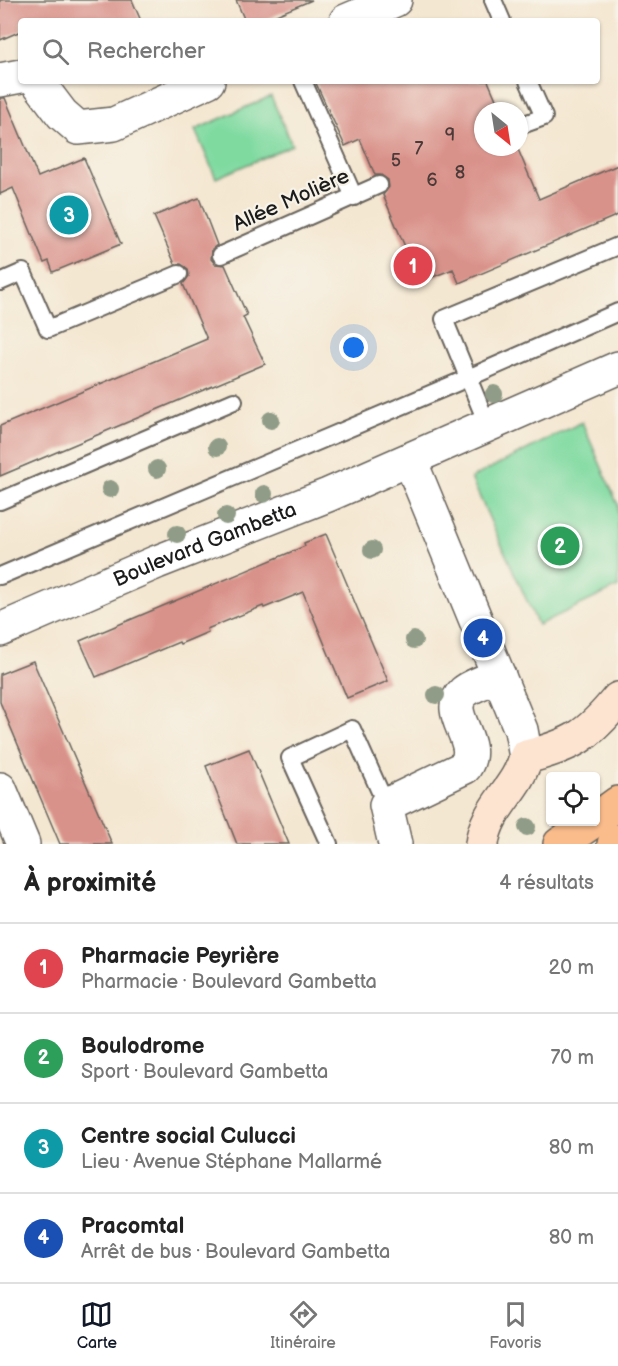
<!DOCTYPE html>
<html lang="fr">
<meta charset="utf-8">
<style>
body{margin:0;font-family:"Balsamiq Sans",sans-serif;background:#f2f2f2;color:#222}
.controls{position:absolute;right:18px;bottom:18px;display:grid;overflow:hidden;border-radius:6px;box-shadow:0 2px 4px #0004}
.controls button{width:54px;height:54px;display:grid;place-items:center;padding:0;border:0;border-bottom:2px solid #e0e0e0;background:#fff;color:#222;font:30px sans-serif}
.compass{position:absolute;left:474px;top:102px;width:54px;height:54px;border-radius:50%;background:#fff;box-shadow:0 2px 4px #0004;rotate:150deg}
.you{position:absolute;left:354px;top:348px;width:21px;height:21px;margin:-15px;border:4px solid #fff;border-radius:50%;background:#1a73e8;box-shadow:0 0 0 9px #1a73e833}
.badge{display:grid;place-items:center;width:39px;height:39px;border-radius:50%;background:#111827;color:#fff;font-size:20px;font-weight:700}
.pin{position:absolute;translate:-50% -50%;border:3px solid #fff;box-shadow:0 2px 6px #0006}
.list{margin:0;padding:0;list-style:none}
h2{display:flex;justify-content:space-between;align-items:center;height:78px;margin:0;padding:0 24px;font-size:26px}
h2 small{font-size:20px;font-weight:400;color:#767676}
.list li{display:grid;grid-template-columns:39px 1fr auto;gap:18px;align-items:center;box-sizing:border-box;height:90px;padding:0 24px;border-top:2px solid #e0e0e0}
.list b{display:block;font-size:22px;white-space:nowrap}
.list p{margin:0;font-size:20px;white-space:nowrap;color:#767676}
.list em{font-size:20px;font-style:normal;color:#767676}
.icon{flex:none;width:33px;height:33px;fill:none;stroke:currentColor;stroke-width:2;stroke-linecap:round;stroke-linejoin:round}
.map{position:relative;flex:none;width:618px;height:844px;overflow:hidden}
.search{position:absolute;background:#fff;box-shadow:0 2px 4px #0004;left:18px;right:18px;top:18px;height:66px;display:flex;align-items:center;gap:15px;box-sizing:border-box;padding:0 21px;border-radius:6px;color:#767676;font-size:22px}
.sheet{height:438px;background:#fff}
nav{display:flex;justify-content:space-around;align-items:center;box-sizing:border-box;height:84px;border-top:2px solid #e0e0e0;background:#fff;font-size:16px;color:#767676}
nav a{display:grid;justify-items:center;gap:3px}
nav .on{color:#111827}
.map>svg:first-child{display:block}
.green{fill:#7fdaa0;stroke:#4e7b5e;stroke-width:1.5}
.building{fill:#d9928a}
.lines{fill:none;stroke-linecap:round;stroke-linejoin:round}
.lane-casing{stroke:#68635b;stroke-width:20}
.street-casing{stroke:#68635b;stroke-width:36}
.secondary-casing{stroke:#68635b;stroke-width:36}
.primary-casing{stroke:#68635b;stroke-width:36}
.lane{stroke:#fff;stroke-width:16}
.street{stroke:#fff;stroke-width:33}
.secondary{stroke:#fde4d1;stroke-width:33}
.primary{stroke:#fabc8b;stroke-width:33}
.tree{fill:#909c87}
.labels{text-anchor:middle;dominant-baseline:central;stroke-width:4.5;stroke-linejoin:round;paint-order:stroke}
.number-label{font-size:18px;fill:#4b3a38}
.street-label{font-size:21px;fill:#1c1c1c;stroke:#f7f3e8}
</style>
<div class="map">
<svg width="618" height="844" viewBox="0 0 618 844">
<rect width="100%" height="100%" fill="#f7f3e8"/>
<filter id="ink" filterUnits="userSpaceOnUse"><feTurbulence type="fractalNoise" baseFrequency=".0167" numOctaves="2"/><feDisplacementMap in="SourceGraphic" scale="12" xChannelSelector="R" yChannelSelector="G"/><feConvolveMatrix kernelMatrix="1 2 1 2 8 2 1 2 1" color-interpolation-filters="sRGB"/></filter>
<filter id="wash" filterUnits="userSpaceOnUse"><feTurbulence type="fractalNoise" baseFrequency=".008" numOctaves="4" result="noise"/><feDisplacementMap in="SourceGraphic" scale="24" xChannelSelector="R" yChannelSelector="G"/><feGaussianBlur stdDeviation="1.35" result="paint"/><feColorMatrix in="noise" values="0 0 0 0 0 0 0 0 0 0 0 0 0 0 0 0 0 1.4 0 .05"/><feComposite in="paint" operator="in"/></filter>
<g filter="url(#wash)">
<rect width="100%" height="100%" fill="#f4e7d1"/>
<!-- green -->
<g class="green">
<polygon points="271,96 292,145 216,178 195,130"/>
<polygon points="582,422 618,505 618,587 538,625 471,478"/>
</g>
<g id="blocks">
<!-- building -->
<g class="building">
<polygon points="0,0 132,0 141,21 21,21 21,31 0,40"/>
<polygon points="236,0 312,0 262,21 245,21"/>
<polygon points="315,81 488,81 501,111 483,111 483,147 517,147 539,199 618,165 618,215 459,283 453,269 420,282 383,195 389,187 388,180 381,175 375,175 360,139 345,146"/>
<polygon points="0,98 5,98 38,177 84,158 121,244 53,272 49,261 44,263 13,188 0,194"/>
<polygon points="199,198 217,245 212,249 211,259 215,264 225,265 247,315 243,317 265,364 0,476 0,426 207,339 183,284 189,276 188,269 181,264 175,264 154,216"/>
<polygon points="326,534 388,681 347,698 303,592 264,608 263,606 207,629 208,632 180,644 179,642 96,677 80,641 305,546 304,543"/>
<polygon points="33,661 112,844 60,844 0,702 0,674"/>
<polygon points="249,749 289,844 237,844 206,766"/>
</g>
</g>
</g>
<g filter="url(#ink)">
<use href="#blocks" fill-opacity="0" stroke="#68635b" stroke-width="1.5"/>
<g class="lines">
<defs>
<g id="lane">
<polyline points="493,0 502,21"/>
<polyline points="303,81 354,197"/>
<polyline points="519,126 544,117 528,81"/>
<polyline points="221,255 379,185"/>
<polyline points="0,282 23,272 48,329 179,274"/>
<polyline points="488,426 444,319 618,246"/>
<polyline points="0,501 234,401"/>
<polyline points="0,576 468,378 618,312"/>
<polyline points="329,844 290,758 352,729 386,805"/>
</g>
<g id="street">
<polyline points="346,21 395,0"/>
<polyline points="0,80 21,76"/>
<polyline points="37,81 62,114 78,128 114,124 208,81"/>
<polyline points="410,460 521,730 526,757"/>
<path id="s1" d="M0,630L157,562L328,495L618,368"/>
<polyline points="0,789 23,844"/>
<path d="M395,844L386,805L465,767C483,741 441,713 464,692C472,685 488,680 499,676"/>
</g>
<path id="secondary" d="M482,844C486,808 517,790 526,757C573,745 588,736 618,699"/>
<g id="primary">
<polyline points="596,819 618,803"/>
<polyline points="560,844 592,822"/>
<polyline points="614,844 618,841"/>
</g>
</defs>
<!-- lane casing -->
<use href="#lane" class="lane-casing"/>
<!-- street casing -->
<use href="#street" class="street-casing"/>
<!-- secondary casing -->
<use href="#secondary" class="secondary-casing"/>
<!-- primary casing -->
<use href="#primary" class="primary-casing"/>
<!-- lane -->
<use href="#lane" class="lane"/>
<!-- street -->
<use href="#street" class="street"/>
<!-- secondary -->
<use href="#secondary" class="secondary"/>
<!-- primary -->
<use href="#primary" class="primary"/>
</g>
<!-- trees -->
<g class="tree">
<circle cx="494" cy="394" r="9"/>
<circle cx="271" cy="420" r="9"/>
<circle cx="217" cy="447" r="9"/>
<circle cx="157" cy="469" r="9"/>
<circle cx="110" cy="489" r="9"/>
<circle cx="264" cy="494" r="9"/>
<circle cx="226" cy="516" r="9"/>
<circle cx="177" cy="534" r="9"/>
<circle cx="372" cy="550" r="9"/>
<circle cx="414" cy="640" r="9"/>
<circle cx="436" cy="695" r="9"/>
<circle cx="527" cy="827" r="9"/>
</g>
</g>
<g class="labels">
<!-- number labels -->
<g class="number-label">
<text x="450" y="135">9</text>
<text x="419" y="148">7</text>
<text x="396" y="160">5</text>
<text x="460" y="172">8</text>
<text x="432" y="180">6</text>
</g>
<!-- street labels -->
<g class="street-label">
<text transform="translate(291 200) rotate(-24)">Allée Molière</text>
<text stroke="none"><textPath href="#s1" startOffset="222">Boulevard Gambetta</textPath></text>
</g>
</g>
</svg>
<div class="controls">
<button><svg class="icon" aria-label="locate" viewBox="0 0 24 24"><circle cx="12" cy="12" r="6"/><path d="M12 2v4M12 18v4M2 12h4M18 12h4"/></svg></button>
</div>
<svg class="compass" viewBox="-18 -18 36 36"><path d="M0-13l5 13h-10z" fill="#e53935"/><path d="M0 13l5-13h-10z" fill="#767676"/></svg>
<div class="you"></div>
<div class="pin badge" style="left:413px;top:266px;background:#e0444e">1</div>
<div class="pin badge" style="left:560px;top:546px;background:#2e9e5b">2</div>
<div class="pin badge" style="left:69px;top:215px;background:#0f9aa8">3</div>
<div class="pin badge" style="left:483px;top:638px;background:#1a4fb4">4</div>
<div class="search"><svg class="icon" aria-label="search" viewBox="0 0 24 24"><circle cx="10" cy="10" r="6"/><path d="M15 15l6 6"/></svg>Rechercher</div>
</div>
<section class="sheet">
<h2>À proximité<small>4 résultats</small></h2>
<ul class="list">
<li><span class="badge" style="background:#e0444e">1</span><div><b>Pharmacie Peyrière</b><p>Pharmacie · Boulevard Gambetta</p></div><em>20 m</em></li>
<li><span class="badge" style="background:#2e9e5b">2</span><div><b>Boulodrome</b><p>Sport · Boulevard Gambetta</p></div><em>70 m</em></li>
<li><span class="badge" style="background:#0f9aa8">3</span><div><b>Centre social Culucci</b><p>Lieu · Avenue Stéphane Mallarmé</p></div><em>80 m</em></li>
<li><span class="badge" style="background:#1a4fb4">4</span><div><b>Pracomtal</b><p>Arrêt de bus · Boulevard Gambetta</p></div><em>80 m</em></li>
</ul>
</section>
<nav>
<a class="on"><svg class="icon" aria-label="map" viewBox="0 0 24 24"><path d="M3 6l6-2 6 2 6-2v14l-6 2-6-2-6 2zM9 4v14M15 6v14"/></svg>Carte</a>
<a><svg class="icon" aria-label="directions" viewBox="0 0 24 24"><path d="M12 3l9 9-9 9-9-9zM9 14v-3h6M13 9l2 2-2 2"/></svg>Itinéraire</a>
<a><svg class="icon" aria-label="saved" viewBox="0 0 24 24"><path d="M7 4h10v16l-5-4-5 4z"/></svg>Favoris</a>
</nav>
